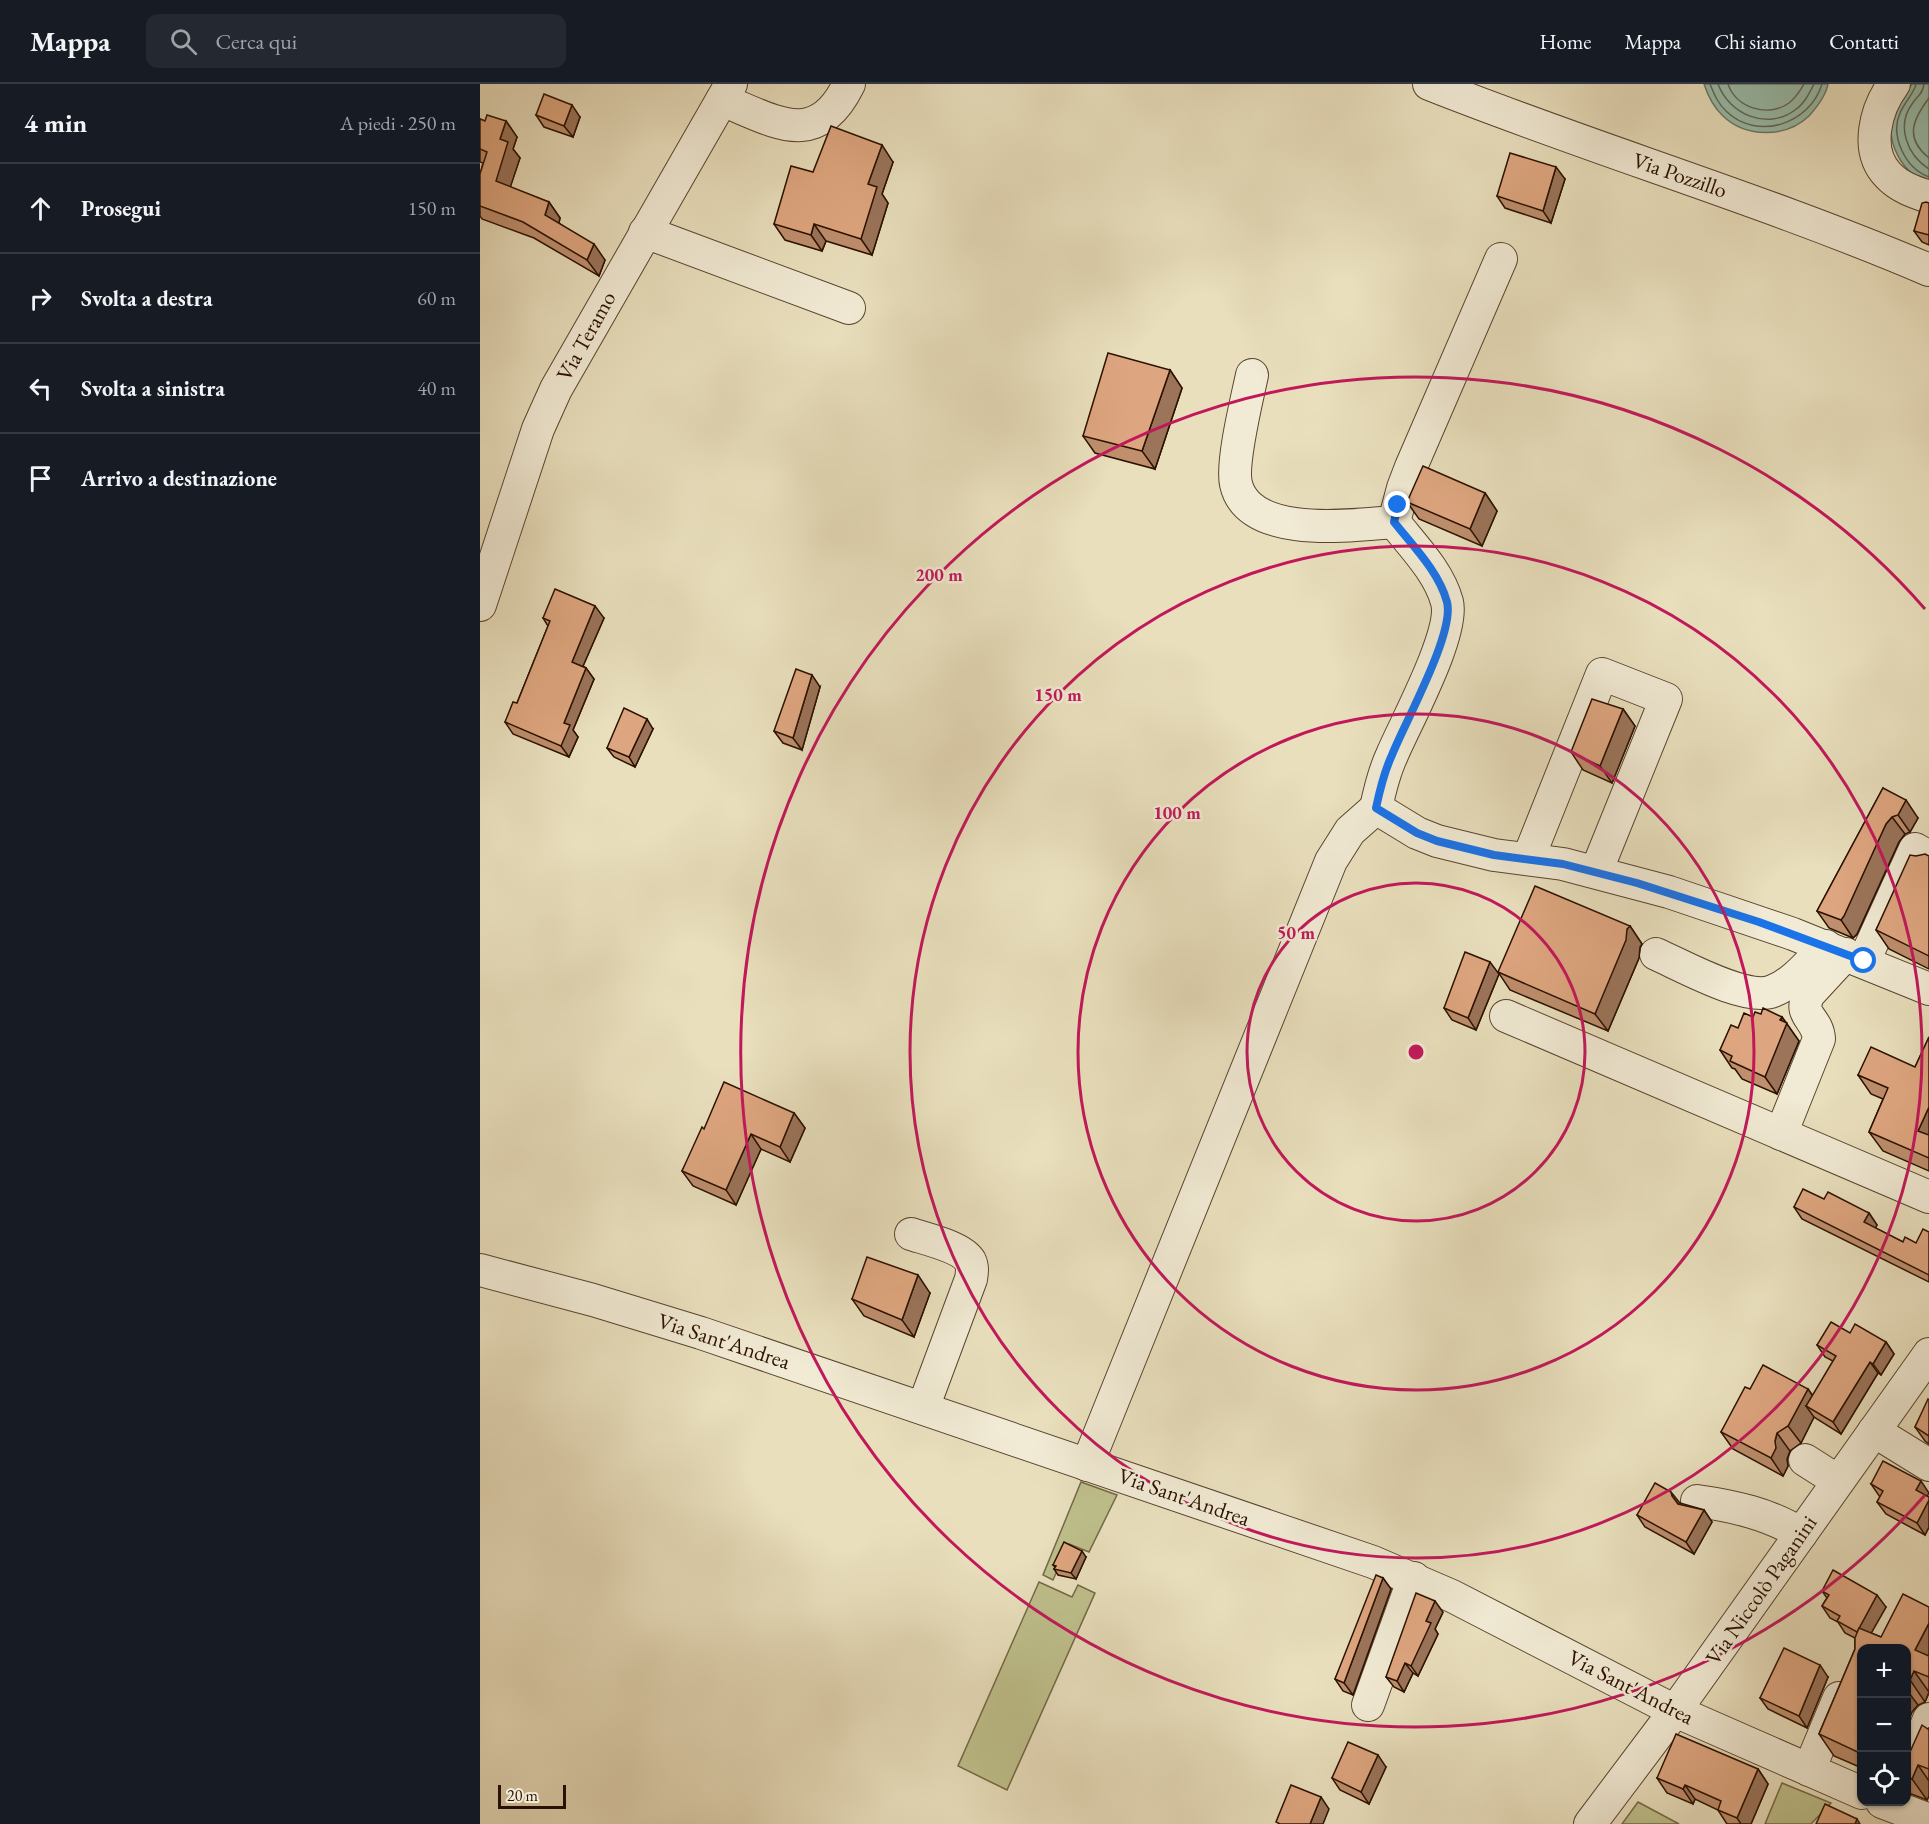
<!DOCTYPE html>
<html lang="it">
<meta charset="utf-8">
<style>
body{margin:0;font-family:"EB Garamond",serif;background:#242831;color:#f1f3f6}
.controls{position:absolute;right:18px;bottom:18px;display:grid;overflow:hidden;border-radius:12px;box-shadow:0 2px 4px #0004}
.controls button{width:54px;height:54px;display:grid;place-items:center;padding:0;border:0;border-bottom:2px solid #363941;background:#171b24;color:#f1f3f6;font:30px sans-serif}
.scale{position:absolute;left:18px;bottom:15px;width:68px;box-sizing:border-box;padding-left:6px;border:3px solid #2b1100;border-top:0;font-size:16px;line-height:21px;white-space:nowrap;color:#2b1100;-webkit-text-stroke:4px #f1ead4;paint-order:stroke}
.stop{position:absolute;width:18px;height:18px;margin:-14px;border:4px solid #1a73e8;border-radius:50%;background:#fff}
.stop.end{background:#1a73e8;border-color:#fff;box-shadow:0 2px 6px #0008}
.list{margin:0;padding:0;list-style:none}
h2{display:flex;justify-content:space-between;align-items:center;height:78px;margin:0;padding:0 24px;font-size:26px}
h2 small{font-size:20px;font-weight:400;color:#9ea1a6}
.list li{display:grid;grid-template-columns:39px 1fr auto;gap:18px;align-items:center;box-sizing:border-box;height:90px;padding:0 24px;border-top:2px solid #363941}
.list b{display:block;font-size:22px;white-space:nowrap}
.list em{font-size:20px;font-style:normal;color:#9ea1a6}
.icon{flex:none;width:33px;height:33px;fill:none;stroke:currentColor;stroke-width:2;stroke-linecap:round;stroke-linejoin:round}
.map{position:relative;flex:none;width:1449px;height:1740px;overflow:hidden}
header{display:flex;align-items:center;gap:36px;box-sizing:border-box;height:84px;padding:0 30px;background:#171b24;border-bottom:2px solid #363941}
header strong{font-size:28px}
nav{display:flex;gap:33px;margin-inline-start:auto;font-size:21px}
.search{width:420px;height:54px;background:#242831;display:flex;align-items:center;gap:15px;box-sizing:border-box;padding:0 21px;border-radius:12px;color:#9ea1a6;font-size:22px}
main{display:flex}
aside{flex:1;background:#171b24}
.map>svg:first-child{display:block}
.green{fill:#bec08c;stroke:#746846;stroke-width:1.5}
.water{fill:#98bdac;stroke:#6c7867;stroke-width:1.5}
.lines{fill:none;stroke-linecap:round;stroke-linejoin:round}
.shore{stroke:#626756;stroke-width:1.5}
.minor-casing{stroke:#5a442f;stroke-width:34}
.minor{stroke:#f1ead4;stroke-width:32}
.wall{fill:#bf8f6e;stroke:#2b1100;stroke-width:1.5}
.shaded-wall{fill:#9b745a;stroke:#2b1100;stroke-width:1.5}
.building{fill:#dea680;stroke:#2b1100;stroke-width:1.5}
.route{stroke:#1a73e8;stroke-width:8}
.ring{fill:none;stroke:#c2185b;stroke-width:3}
.labels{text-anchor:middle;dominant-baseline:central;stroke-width:5;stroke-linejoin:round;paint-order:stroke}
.street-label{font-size:22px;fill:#2b1100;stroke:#f1ead4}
.centre{fill:#c2185b;stroke:#f1ead4;stroke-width:3}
.ring-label{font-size:18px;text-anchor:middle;font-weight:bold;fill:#c2185b;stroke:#f1ead4;stroke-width:5;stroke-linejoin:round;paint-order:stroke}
</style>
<header>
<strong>Mappa</strong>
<div class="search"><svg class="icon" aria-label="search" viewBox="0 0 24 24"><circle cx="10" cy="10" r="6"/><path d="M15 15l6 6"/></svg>Cerca qui</div>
<nav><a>Home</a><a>Mappa</a><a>Chi siamo</a><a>Contatti</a></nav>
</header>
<main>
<aside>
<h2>4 min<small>A piedi · 250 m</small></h2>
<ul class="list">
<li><svg class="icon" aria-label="ahead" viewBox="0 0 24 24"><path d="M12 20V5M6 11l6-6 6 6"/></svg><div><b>Prosegui</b></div><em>150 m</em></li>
<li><svg class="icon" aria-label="right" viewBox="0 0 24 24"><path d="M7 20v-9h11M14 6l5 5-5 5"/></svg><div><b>Svolta a destra</b></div><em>60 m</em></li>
<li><svg class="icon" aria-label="left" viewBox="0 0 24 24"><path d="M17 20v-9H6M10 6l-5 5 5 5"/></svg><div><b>Svolta a sinistra</b></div><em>40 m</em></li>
<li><svg class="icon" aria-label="arrive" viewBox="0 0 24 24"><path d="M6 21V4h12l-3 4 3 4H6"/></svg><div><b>Arrivo a destinazione</b></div></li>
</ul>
</aside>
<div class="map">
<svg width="1449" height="1740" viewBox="0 0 1449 1740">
<rect width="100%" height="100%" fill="#e9dfbd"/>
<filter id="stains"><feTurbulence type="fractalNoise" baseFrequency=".00333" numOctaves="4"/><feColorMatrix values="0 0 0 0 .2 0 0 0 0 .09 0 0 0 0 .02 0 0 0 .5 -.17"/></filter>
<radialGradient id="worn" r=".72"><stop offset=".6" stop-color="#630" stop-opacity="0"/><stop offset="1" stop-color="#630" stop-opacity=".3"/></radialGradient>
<!-- green -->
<g class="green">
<polygon points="601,1398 637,1411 609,1468 589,1460 573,1496 563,1491"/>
<polygon points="559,1498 592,1513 598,1501 615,1509 527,1706 478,1682"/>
<polygon points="1302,1699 1351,1719 1331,1740 1285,1740"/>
<polygon points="1158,1718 1199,1740 1142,1740"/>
</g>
<!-- water -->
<g class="water">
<path d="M1224,0H1348C1346,12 1337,23 1329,32C1306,54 1266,54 1243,32C1233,23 1228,12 1224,0Z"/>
<path d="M1432,0H1449V99C1422,90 1406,59 1412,31C1415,19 1424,9 1432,0Z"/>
</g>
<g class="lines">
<!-- shore -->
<g class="shore">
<path d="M1230,0C1234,10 1238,20 1247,28C1278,57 1330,40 1342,0"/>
<path d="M1238,0C1249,30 1287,47 1315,26C1324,20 1329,10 1334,0"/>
<path d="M1248,0C1256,24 1288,34 1309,19C1316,14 1320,7 1324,0"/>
<path d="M1436,0C1435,8 1424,19 1420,29C1410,52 1425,84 1449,93"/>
<path d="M1444,0C1443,10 1437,12 1432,20C1416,42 1427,71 1449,85"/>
<path d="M1449,14C1433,35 1424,54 1449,74"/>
</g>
<defs>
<g id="minor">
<path d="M949,0C1115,66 1285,116 1449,186"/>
<path d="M1414,0C1396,24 1384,66 1408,91C1419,103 1434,108 1449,113"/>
<path d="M242,16C295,37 336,67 369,0"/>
<polyline points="165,148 369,224"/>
<path d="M772,291C767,315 751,379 756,400C769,456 874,441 914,438"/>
<polyline points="0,521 58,345 76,305 251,0"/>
<path d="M896,724C900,705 904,688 912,671C926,638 975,549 967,518C959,488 933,462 914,438L923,404L931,383L1021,175"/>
<polyline points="1048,775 1122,590 1186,615 1116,788"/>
<path d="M1176,870C1203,882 1267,918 1293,907C1314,899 1330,878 1346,862"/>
<polyline points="1384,877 1435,765 1449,773"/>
<polyline points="1026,932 1449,1113"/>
<path d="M1301,1050L1339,955C1338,934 1317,932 1329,910L1366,870"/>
<path d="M431,1150C446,1155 482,1163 490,1177C493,1183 492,1189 491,1195L443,1324"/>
<polyline points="0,1186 113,1216 221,1249 893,1478 972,1512 1195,1627 1382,1709"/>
<polyline points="1394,1347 1449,1381"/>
<polyline points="1325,1376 1358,1397"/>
<polyline points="607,1381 851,777 870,747 896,724 937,749 957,757 1014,771 1083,780 1189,808 1313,850 1449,905"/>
<path d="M1217,1417C1253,1422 1290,1430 1321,1450"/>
<polyline points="888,1621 934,1494"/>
<polyline points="1329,1686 1359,1614"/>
<polyline points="1426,1690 1449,1635"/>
<polyline points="1402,1718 1449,1736"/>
<polyline points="1110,1740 1195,1627 1449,1270"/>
</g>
</defs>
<!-- minor casing -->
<use href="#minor" class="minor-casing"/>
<!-- minor -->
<use href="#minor" class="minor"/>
</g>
<!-- wall -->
<g class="wall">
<polygon points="56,31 100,33 93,53 64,43"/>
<polygon points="0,35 5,37 26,37 37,53 33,65 40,74 30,103 69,118 80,134 79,139 125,176 119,192 54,154 2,135 0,132 0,90 3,79 0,78"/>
<polygon points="413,78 402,110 408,119 392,171 346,157 342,167 305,156 294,140 333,88"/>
<polygon points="1085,95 1071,139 1025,124 1017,112"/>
<polygon points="1449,119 1449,161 1442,158 1434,147"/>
<polygon points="690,286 702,304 675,385 615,369 603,352"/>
<polygon points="1005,409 1017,427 1002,462 939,435 927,418"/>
<polygon points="63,534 124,534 103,582 106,584 114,595 93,646 98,653 89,673 33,650 25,638 37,619 68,542"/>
<polygon points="340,603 322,666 303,659 294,647"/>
<polygon points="1143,625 1155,642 1132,699 1103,686 1091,668"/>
<polygon points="173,645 155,683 134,673 127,664"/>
<polygon points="1403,704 1438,734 1430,748 1425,750 1419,758 1377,850 1373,854 1349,844 1337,827"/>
<polygon points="1436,772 1449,772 1449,885 1409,865 1396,846"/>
<polygon points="1150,842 1162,860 1160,863 1159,874 1128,947 1030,906 1018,888"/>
<polygon points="1019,890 996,946 972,936 964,924"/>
<polygon points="1281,930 1302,933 1319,957 1297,1010 1262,995 1255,985 1252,984 1240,966 1258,944 1273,933"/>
<polygon points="1449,953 1449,1087 1403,1067 1389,1048 1403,1015 1391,1010 1378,991 1435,983"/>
<polygon points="314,1029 325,1044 310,1078 281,1065 256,1121 213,1102 202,1087 224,1045"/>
<polygon points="1344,1115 1389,1129 1397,1141 1395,1144 1423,1158 1436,1159 1449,1148 1449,1198 1322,1135 1314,1123"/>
<polygon points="450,1209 434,1253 384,1232 372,1215"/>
<polygon points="1370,1249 1406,1258 1414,1270 1401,1291 1398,1289 1361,1350 1334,1333 1321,1359 1310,1367 1307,1375 1308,1382 1303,1392 1253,1365 1241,1348 1270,1305 1328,1305 1333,1312 1353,1277 1345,1273 1337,1261"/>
<polygon points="1449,1316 1449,1360 1445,1357 1435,1343"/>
<polygon points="1391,1400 1449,1413 1449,1443 1445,1451 1406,1430 1397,1418 1400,1413"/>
<polygon points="1200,1419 1224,1426 1232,1438 1214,1470 1165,1443 1157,1431"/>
<polygon points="606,1473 596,1495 578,1491 574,1485 575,1483 573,1481"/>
<polygon points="903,1494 911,1505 873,1611 863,1607 855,1595"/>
<polygon points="1342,1507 1406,1523 1391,1549 1401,1553 1449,1523 1449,1609 1445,1618 1438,1621 1432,1628 1426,1642 1426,1564 1382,1564 1382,1684 1354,1672 1339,1650 1375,1565 1375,1554 1365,1549 1358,1538 1350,1534 1342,1522 1347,1514"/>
<polygon points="963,1528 955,1545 958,1550 938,1592 933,1589 924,1608 914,1603 906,1593"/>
<polygon points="1348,1593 1327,1644 1288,1625 1280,1614"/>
<polygon points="1449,1644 1449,1712 1447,1716 1426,1708 1426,1677"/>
<polygon points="906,1683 889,1720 860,1706 852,1694"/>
<polygon points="1278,1685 1288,1700 1271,1740 1247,1740 1238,1726 1215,1715 1213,1720 1187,1709 1177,1694"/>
</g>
<!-- shaded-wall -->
<g class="shaded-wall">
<polygon points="92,21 100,33 93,53 84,42"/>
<polygon points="26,37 37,53 33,65 40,74 27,113 16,97 20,55"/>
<polygon points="402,61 413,78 402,110 408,119 392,171 381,155 388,100"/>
<polygon points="1076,83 1085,95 1071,139 1063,127"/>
<polygon points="69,118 80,134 77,147 65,131"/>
<polygon points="334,140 346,157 342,167 331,151"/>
<polygon points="114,160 125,176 119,192 107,176"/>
<polygon points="690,286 702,304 675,385 662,367"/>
<polygon points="1005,409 1017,427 1002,462 990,445"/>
<polygon points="115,522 124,534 100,589 92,578"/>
<polygon points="106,584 114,595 93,646 98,653 89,673 81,662 84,639"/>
<polygon points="332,591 340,603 322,666 313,654"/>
<polygon points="1143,625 1155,642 1132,699 1120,682"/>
<polygon points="167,635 173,645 155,683 149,673"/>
<polygon points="1426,716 1438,734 1430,748 1418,731"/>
<polygon points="1412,733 1425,750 1419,758 1377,850 1373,854 1361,836 1406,740"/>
<polygon points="1150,842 1162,860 1160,863 1159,874 1128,947 1115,930 1147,845"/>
<polygon points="1010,878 1019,890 996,946 988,934"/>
<polygon points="1302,933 1319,957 1297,1010 1285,993"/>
<polygon points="1449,1023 1449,1062 1438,1047"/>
<polygon points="314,1029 325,1044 310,1078 300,1063"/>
<polygon points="271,1050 281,1065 256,1121 246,1106"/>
<polygon points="1389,1129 1397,1141 1392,1150 1384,1138"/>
<polygon points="438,1191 450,1209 434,1253 422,1236"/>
<polygon points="1406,1258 1414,1270 1401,1291 1393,1280"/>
<polygon points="1390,1278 1398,1289 1361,1350 1353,1338"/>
<polygon points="1328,1305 1340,1323 1326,1322 1334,1333 1321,1359 1308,1342"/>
<polygon points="1297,1349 1310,1367 1307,1375 1308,1382 1303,1392 1291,1374"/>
<polygon points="1441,1397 1449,1409 1444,1418 1436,1406"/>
<polygon points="1191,1408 1200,1419 1201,1424 1192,1412"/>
<polygon points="1449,1416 1449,1443 1445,1451 1437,1439"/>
<polygon points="1224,1426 1232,1438 1214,1470 1206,1458"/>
<polygon points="602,1467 606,1473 596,1495 591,1489"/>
<polygon points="903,1494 911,1505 873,1611 864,1599"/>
<polygon points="1397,1511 1406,1523 1385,1560 1377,1548"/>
<polygon points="955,1517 963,1528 955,1545 958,1550 938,1592 931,1582 946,1537"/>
<polygon points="1449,1539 1449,1585 1435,1566"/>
<polygon points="925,1579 933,1589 924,1608 917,1597"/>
<polygon points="1340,1581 1348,1593 1327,1644 1319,1632"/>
<polygon points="1434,1587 1449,1608 1445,1618 1430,1596"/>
<polygon points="1426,1605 1438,1621 1432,1628 1426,1642"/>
<polygon points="898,1671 906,1683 889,1720 881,1708"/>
<polygon points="1438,1681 1449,1697 1449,1712 1447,1716 1432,1695"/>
<polygon points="1278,1685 1288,1700 1271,1740 1261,1740 1257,1734"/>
<polygon points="1205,1701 1215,1715 1213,1720 1203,1705"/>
<polygon points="841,1713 849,1725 843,1740 830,1740"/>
<polygon points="1377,1735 1380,1740 1375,1740"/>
</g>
<!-- building -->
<g class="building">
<polygon points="64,10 92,21 84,42 56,31"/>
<polygon points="7,31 26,37 20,55 28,58 16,97 69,118 65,131 114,160 107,176 43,138 0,122 0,90 7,68 0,65 0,35 5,37"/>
<polygon points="351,42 402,61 388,100 397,103 381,155 334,140 331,151 294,140 311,82 333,88"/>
<polygon points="1030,69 1076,83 1063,127 1017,112"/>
<polygon points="1446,118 1449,119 1449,151 1434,147 1442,119"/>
<polygon points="628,269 690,286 662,367 603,352"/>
<polygon points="943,382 1005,409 990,445 927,418"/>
<polygon points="75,505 115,522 92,578 106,584 84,639 90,641 81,662 25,638 33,618 37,619 70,537 63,534"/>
<polygon points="316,585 332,591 313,654 294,647"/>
<polygon points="1112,615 1143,625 1120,682 1091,668"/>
<polygon points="144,624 167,635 149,673 127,664"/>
<polygon points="1403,704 1426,716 1418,731 1412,733 1406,740 1364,832 1361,836 1337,827"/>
<polygon points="1445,770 1449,772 1449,872 1396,846 1430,771 1436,772"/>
<polygon points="1055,802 1150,842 1147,845 1146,856 1115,930 1018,888"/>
<polygon points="985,868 1010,878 988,934 964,924"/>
<polygon points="1283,924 1302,933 1300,936 1307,939 1285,993 1250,977 1252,972 1240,966 1251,941 1258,944 1264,929 1273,933 1275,928 1281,930"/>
<polygon points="1449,953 1449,1023 1438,1047 1449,1051 1449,1074 1389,1048 1408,1004 1378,991 1391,963 1435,983"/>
<polygon points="244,998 314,1029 300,1063 271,1050 246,1106 202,1087 222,1043 224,1045"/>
<polygon points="1323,1105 1344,1115 1348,1108 1389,1129 1384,1138 1423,1158 1425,1153 1436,1159 1443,1145 1449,1148 1449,1191 1314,1123"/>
<polygon points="387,1173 438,1191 422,1236 372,1215"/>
<polygon points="1351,1238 1370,1249 1375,1240 1406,1258 1393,1280 1390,1278 1353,1338 1326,1322 1356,1272 1337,1261"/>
<polygon points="1283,1281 1328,1305 1308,1342 1297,1349 1295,1357 1296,1364 1291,1374 1241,1348 1265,1303 1270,1305"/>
<polygon points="1448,1315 1449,1316 1449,1352 1435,1343"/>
<polygon points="1403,1377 1441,1397 1436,1406 1449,1413 1449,1416 1437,1439 1397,1418 1403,1407 1391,1400"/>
<polygon points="1175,1399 1191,1408 1192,1412 1198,1420 1224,1426 1206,1458 1157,1431"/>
<polygon points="584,1458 602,1467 591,1489 574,1485 576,1482 573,1481"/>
<polygon points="1353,1486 1397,1511 1377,1548 1357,1537 1360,1532 1342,1522 1349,1511 1342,1507"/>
<polygon points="896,1491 903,1494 864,1599 855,1595"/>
<polygon points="936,1509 955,1517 946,1537 951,1539 931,1582 925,1579 917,1597 906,1593"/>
<polygon points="1423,1510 1449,1523 1449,1539 1435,1566 1449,1572 1449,1593 1434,1587 1430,1596 1426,1598 1426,1564 1382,1564 1382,1670 1339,1650 1375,1565 1375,1554 1379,1544 1401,1553"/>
<polygon points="1304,1564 1340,1581 1319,1632 1280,1614"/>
<polygon points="1442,1641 1448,1645 1449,1644 1449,1685 1438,1681 1432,1695 1426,1692 1426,1677"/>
<polygon points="1196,1650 1278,1685 1257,1734 1238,1726 1241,1717 1205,1701 1203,1705 1177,1694"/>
<polygon points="868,1658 898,1671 881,1708 852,1694"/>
<polygon points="811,1701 841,1713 830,1740 800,1740 796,1738"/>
<polygon points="1345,1720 1377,1735 1375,1740 1336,1740"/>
</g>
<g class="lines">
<!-- route -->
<path class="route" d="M918,421L914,438C933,462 959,488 967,518C975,549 925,638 912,671C904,688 900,705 896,724L937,749L957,757L1014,771L1083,780L1157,799L1279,838L1384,877"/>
</g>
<!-- distance rings -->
<g class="ring">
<circle cx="936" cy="968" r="169"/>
<circle cx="936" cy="968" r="338"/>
<circle cx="936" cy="968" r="506"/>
<path d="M1445 1411A675 675 0 1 1 1445 525"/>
</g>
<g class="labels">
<!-- street labels -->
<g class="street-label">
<text transform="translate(1200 91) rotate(19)">Via Pozzillo</text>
<text transform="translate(106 252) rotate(-61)">Via Teramo</text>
<text transform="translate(244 1257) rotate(18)">Via Sant'Andrea</text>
<text transform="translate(704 1413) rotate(19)">Via Sant'Andrea</text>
<text transform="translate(1281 1506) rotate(-55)">Via Niccolò Paganini</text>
<text transform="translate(1151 1603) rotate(27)">Via Sant'Andrea</text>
</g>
</g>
<circle cx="936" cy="968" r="9" class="centre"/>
<g class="ring-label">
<text x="459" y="497">200 m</text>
<text x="578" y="617">150 m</text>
<text x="697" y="735">100 m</text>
<text x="816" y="855">50 m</text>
</g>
<rect width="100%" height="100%" filter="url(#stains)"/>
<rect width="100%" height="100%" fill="url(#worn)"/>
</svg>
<div class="controls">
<button>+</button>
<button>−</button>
<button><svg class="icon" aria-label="locate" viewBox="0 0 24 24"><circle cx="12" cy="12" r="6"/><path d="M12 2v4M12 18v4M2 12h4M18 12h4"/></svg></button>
</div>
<div class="scale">20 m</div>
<div class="stop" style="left:1384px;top:877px"></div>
<div class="stop end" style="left:918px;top:421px"></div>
</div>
</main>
